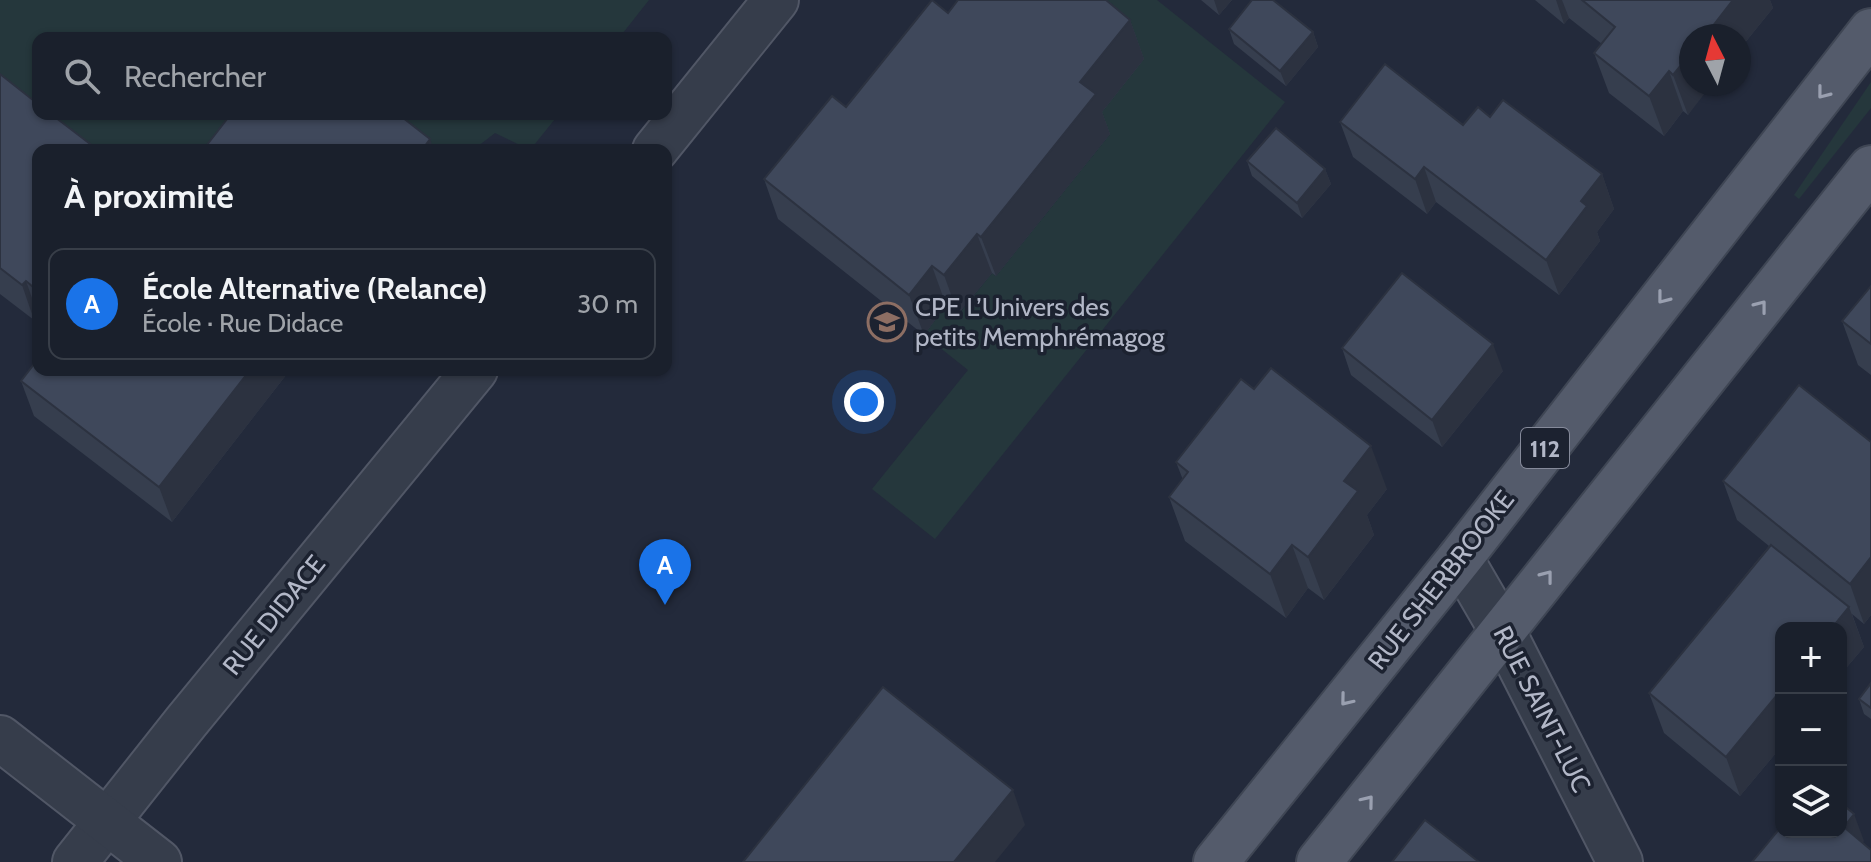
<!DOCTYPE html>
<html lang="fr">
<meta charset="utf-8">
<style>
body{margin:0;font-family:Cabin,sans-serif;background:#232834;color:#f1f3f6}
.controls{position:absolute;right:24px;bottom:24px;display:grid;overflow:hidden;border-radius:16px;box-shadow:0 2px 6px #0004}
.controls button{width:72px;height:72px;display:grid;place-items:center;padding:0;border:0;border-bottom:2px solid #383e48;background:#1a202c;color:#f1f3f6;font:40px sans-serif}
.compass{position:absolute;left:1679px;top:24px;width:72px;height:72px;border-radius:50%;background:#1a202c;box-shadow:0 2px 6px #0004;rotate:354deg}
.you{position:absolute;left:864px;top:402px;width:28px;height:28px;margin:-20px;border:6px solid #fff;border-radius:50%;background:#1a73e8;box-shadow:0 0 0 12px #1a73e833}
.badge{display:grid;place-items:center;width:52px;height:52px;border-radius:50%;background:#1a73e8;color:#fff;font-size:26px;font-weight:700}
.pin{position:absolute;translate:-50% -66px;filter:drop-shadow(0 2px 4px #0008)}
.pin::after{content:'';position:absolute;top:42px;width:28px;height:24px;background:inherit;clip-path:polygon(0 0,100% 0,50% 100%)}
.list{margin:0;padding:0;list-style:none}
h2{display:flex;justify-content:space-between;align-items:center;height:104px;margin:0;padding:0 32px;font-size:34px}
h2 small{font-size:26px;font-weight:400;color:#9fa3a9}
.list li{display:grid;grid-template-columns:52px 1fr auto;gap:24px;align-items:center;box-sizing:border-box;height:112px;margin:0 16px 16px;padding:0 16px;border:2px solid #383e48;border-radius:16px}
.list b{display:block;font-size:30px;white-space:nowrap}
.list p{margin:0;font-size:26px;white-space:nowrap;color:#9fa3a9}
.list em{font-size:26px;font-style:normal;color:#9fa3a9}
.icon{flex:none;width:44px;height:44px;fill:none;stroke:currentColor;stroke-width:2;stroke-linecap:round;stroke-linejoin:round}
.map{position:relative;flex:none;width:1871px;height:862px;overflow:hidden}
.search{position:absolute;background:#1a202c;box-shadow:0 2px 6px #0004;left:32px;top:32px;width:640px;height:88px;display:flex;align-items:center;gap:20px;box-sizing:border-box;padding:0 28px;border-radius:16px;color:#9fa3a9;font-size:30px}
.panel{position:absolute;background:#1a202c;box-shadow:0 2px 6px #0004;left:32px;top:144px;width:640px;height:232px;border-radius:16px}
.map>svg:first-child{display:block}
.green{fill:#25373c}
.lines{fill:none;stroke-linecap:round;stroke-linejoin:round}
.minor-casing{stroke:#515766;stroke-width:48}
.tertiary-casing{stroke:#515766;stroke-width:48}
.primary-casing{stroke:#3f4654;stroke-width:48}
.minor{stroke:#363d4b;stroke-width:44}
.tertiary{stroke:#363d4b;stroke-width:44}
.primary{stroke:#545b6b;stroke-width:44}
.wall{fill:#363e4e}
.shaded-wall{fill:#2c3240}
.building{fill:#3f485b;stroke:#2c3240;stroke-width:2}
.oneway{stroke:#9aa0b0}
.labels{text-anchor:middle;dominant-baseline:central;stroke-width:7;stroke-linejoin:round;paint-order:stroke}
.shield{fill:#1c2230;stroke:#858a9a;stroke-width:2}
.shield-label{font-size:24px;font-weight:bold;fill:#b2b7c7}
.poi-label{font-size:26px;fill:#b2b7c7;stroke:#1c2230;text-anchor:start}
.street-label{font-size:26px;fill:#b2b7c7;stroke:#1c2230}
</style>
<div class="map">
<svg width="1871" height="862" viewBox="0 0 1871 862">
<rect width="100%" height="100%" fill="#232a3b"/>
<!-- green -->
<g class="green">
<polygon points="0,0 649,0 619,38 38,38 38,114 270,114 242,150 65,150 0,99"/>
<polygon points="1070,0 1157,0 1285,102 935,539 872,489 968,370 924,335 946,305 959,314 992,273 996,276 1110,134 1094,122"/>
<polygon points="1871,82 1871,108 1799,199 1794,195"/>
<polygon points="366,114 559,114 530,150 495,133 473,150 413,150"/>
</g>
<g class="lines">
<defs>
<g id="minor">
<polyline points="655,150 776,0"/>
<polyline points="1460,558 1503,632 1620,862"/>
<polyline points="75,862 186,722 475,370"/>
</g>
<polyline id="tertiary" points="0,738 159,862"/>
<g id="primary">
<polyline points="1216,862 1460,558 1871,31"/>
<polyline points="1319,862 1871,168"/>
</g>
</defs>
<!-- minor casing -->
<use href="#minor" class="minor-casing"/>
<!-- tertiary casing -->
<use href="#tertiary" class="tertiary-casing"/>
<!-- primary casing -->
<use href="#primary" class="primary-casing"/>
<!-- minor -->
<use href="#minor" class="minor"/>
<!-- tertiary -->
<use href="#tertiary" class="tertiary"/>
<!-- primary -->
<use href="#primary" class="primary"/>
</g>
<!-- wall -->
<g class="wall">
<polygon points="1201,0 1232,0 1219,15"/>
<polygon points="1535,0 1770,0 1773,8 1739,50 1739,36 1688,115 1683,111 1664,136 1609,93 1594,53 1602,44 1569,18 1564,24"/>
<polygon points="948,13 1130,20 1144,59 1102,112 1110,134 996,276 992,273 958,314 946,305 924,335 778,219 764,179 846,107"/>
<polygon points="1229,29 1313,32 1318,47 1286,86 1234,44"/>
<polygon points="0,74 38,150 38,317 34,320 0,294"/>
<polygon points="1490,117 1602,174 1614,209 1597,232 1600,241 1559,295 1436,202 1427,214 1353,157 1340,122 1463,125"/>
<polygon points="1247,161 1325,169 1331,184 1302,218 1252,176"/>
<polygon points="1871,286 1871,375 1858,365 1842,321"/>
<polygon points="1342,348 1503,371 1442,447 1351,375"/>
<polygon points="290,370 172,522 34,416 21,381"/>
<polygon points="1871,442 1871,615 1864,624 1852,614 1864,647 1841,674 1841,628 1781,628 1781,747 1740,796 1664,733 1649,693 1769,546 1737,520 1723,481"/>
<polygon points="1176,462 1387,489 1367,515 1374,535 1324,600 1308,588 1286,618 1185,541 1169,497 1183,480"/>
<polygon points="1871,683 1871,719 1864,714 1859,699"/>
</g>
<!-- shaded-wall -->
<g class="shaded-wall">
<polygon points="1214,0 1232,0 1219,15"/>
<polygon points="1556,0 1562,0 1569,18 1564,24"/>
<polygon points="1733,0 1770,0 1773,8 1739,50 1739,36 1705,36"/>
<polygon points="1130,20 1144,59 1102,112 1110,134 996,276 981,237 1080,82"/>
<polygon points="1313,32 1318,47 1286,86 1280,71"/>
<polygon points="1691,53 1691,84 1712,84 1688,115 1673,75"/>
<polygon points="1669,71 1683,111 1664,136 1649,96"/>
<polygon points="430,139 434,150 422,150"/>
<polygon points="1424,167 1436,202 1427,214 1415,179"/>
<polygon points="1325,169 1331,184 1302,218 1297,203"/>
<polygon points="1602,174 1614,209 1597,232 1600,241 1559,295 1546,260 1581,201"/>
<polygon points="977,234 992,273 958,314 944,275"/>
<polygon points="932,266 946,305 924,335 909,295"/>
<polygon points="26,281 38,315 34,320 22,285"/>
<polygon points="1493,344 1503,371 1442,447 1432,420"/>
<polygon points="250,370 290,370 172,522 159,487"/>
<polygon points="1371,446 1387,489 1367,515 1374,535 1324,600 1308,557 1344,481"/>
<polygon points="1292,545 1308,588 1286,618 1270,574"/>
<polygon points="1871,557 1871,615 1864,624 1850,584"/>
<polygon points="1849,607 1864,647 1841,674 1841,628 1832,628"/>
<polygon points="1781,690 1781,747 1740,796 1726,757"/>
<polygon points="1013,790 1025,825 995,862 954,862"/>
<polygon points="1854,814 1864,841 1854,854 1844,827"/>
</g>
<!-- building -->
<g class="building">
<polygon points="932,0 948,13 958,0 1106,0 1130,20 1080,82 1096,94 981,237 977,234 944,275 932,266 909,295 764,179 832,96 846,107"/>
<polygon points="1252,0 1273,0 1313,32 1280,71 1229,29"/>
<polygon points="1582,0 1733,0 1705,36 1691,36 1691,53 1673,75 1669,71 1649,96 1594,53 1615,27"/>
<polygon points="1385,64 1463,125 1478,107 1490,117 1503,100 1602,174 1581,201 1587,206 1546,260 1424,167 1415,179 1340,122"/>
<polygon points="0,74 38,104 38,114 51,114 98,150 38,150 38,291 26,281 22,285 0,268"/>
<polygon points="231,114 398,114 430,139 422,150 203,150"/>
<polygon points="1276,128 1325,169 1297,203 1247,161"/>
<polygon points="1402,273 1493,344 1432,420 1342,348"/>
<polygon points="1871,286 1871,344 1842,321"/>
<polygon points="38,359 38,370 250,370 159,487 21,381"/>
<polygon points="1271,368 1371,446 1344,481 1358,491 1308,557 1292,545 1270,574 1169,497 1188,472 1176,462 1241,379 1254,389"/>
<polygon points="1799,385 1871,442 1871,557 1850,584 1723,481"/>
<polygon points="1771,545 1849,607 1832,628 1781,628 1781,690 1726,757 1649,693"/>
<polygon points="1871,683 1871,708 1859,699"/>
<polygon points="883,687 1013,790 954,862 743,862"/>
<polygon points="1841,803 1854,814 1844,827 1871,850 1871,862 1752,862 1781,827 1781,832 1841,832"/>
<polygon points="1425,820 1479,862 1392,862"/>
</g>
<!-- one-way arrows -->
<defs><path id="oneway-chevron" d="M-2-3.5L2.5 0L-2 3.5" fill="none" stroke-width="1.6" stroke-linecap="round" stroke-linejoin="round" transform="scale(2)"/></defs>
<g class="oneway">
<use href="#oneway-chevron" transform="translate(1823 93) rotate(128)"/>
<use href="#oneway-chevron" transform="translate(1663 298) rotate(128)"/>
<use href="#oneway-chevron" transform="translate(1761 306) rotate(-52)"/>
<use href="#oneway-chevron" transform="translate(1547 576) rotate(-52)"/>
<use href="#oneway-chevron" transform="translate(1346 700) rotate(129)"/>
<use href="#oneway-chevron" transform="translate(1368 801) rotate(-51)"/>
</g>
<!-- icons -->
<defs>
<symbol id="school-ring" viewBox="-11 -11 22 22"><circle r="9.5" fill="#1c2230" stroke="#8d6e63" stroke-width="1.5"/><path d="M0-5L7-2L0 1L-7-2ZM-4 1L0 2.5L4 1V4Q0 6-4 4Z" fill="#8d6e63"/></symbol>
</defs>
<g fill-rule="evenodd">
<use href="#school-ring" x="865" y="300" width="44" height="44"/>
</g>
<g class="labels">
<!-- shield labels -->
<rect class="shield" x="1521" y="428" width="48" height="40" rx="6"/>
<g class="shield-label">
<text x="1545" y="448">112</text>
</g>
<!-- poi labels -->
<g class="poi-label">
<text x="915" y="307">CPE L’Univers des<tspan x="915" dy="30">petits Memphrémagog</tspan></text>
</g>
<!-- street labels -->
<g class="street-label">
<text transform="translate(1441 580) rotate(-52)">RUE SHERBROOKE</text>
<text transform="translate(274 615) rotate(-51)">RUE DIDACE</text>
<text transform="translate(1542 709) rotate(63)">RUE SAINT-LUC</text>
</g>
</g>
</svg>
<div class="controls">
<button>+</button>
<button>−</button>
<button><svg class="icon" aria-label="layers" viewBox="0 0 24 24"><path d="M12 4l9 5-9 5-9-5zM3 14l9 5 9-5"/></svg></button>
</div>
<svg class="compass" viewBox="-18 -18 36 36"><path d="M0-13l5 13h-10z" fill="#e53935"/><path d="M0 13l5-13h-10z" fill="#9fa3a9"/></svg>
<div class="you"></div>
<div class="pin badge" style="left:665px;top:605px">A</div>
<div class="search"><svg class="icon" aria-label="search" viewBox="0 0 24 24"><circle cx="10" cy="10" r="6"/><path d="M15 15l6 6"/></svg>Rechercher</div>
<section class="panel">
<h2>À proximité<small></small></h2>
<ul class="list">
<li><span class="badge">A</span><div><b>École Alternative (Relance)</b><p>École · Rue Didace</p></div><em>30 m</em></li>
</ul>
</section>
</div>
